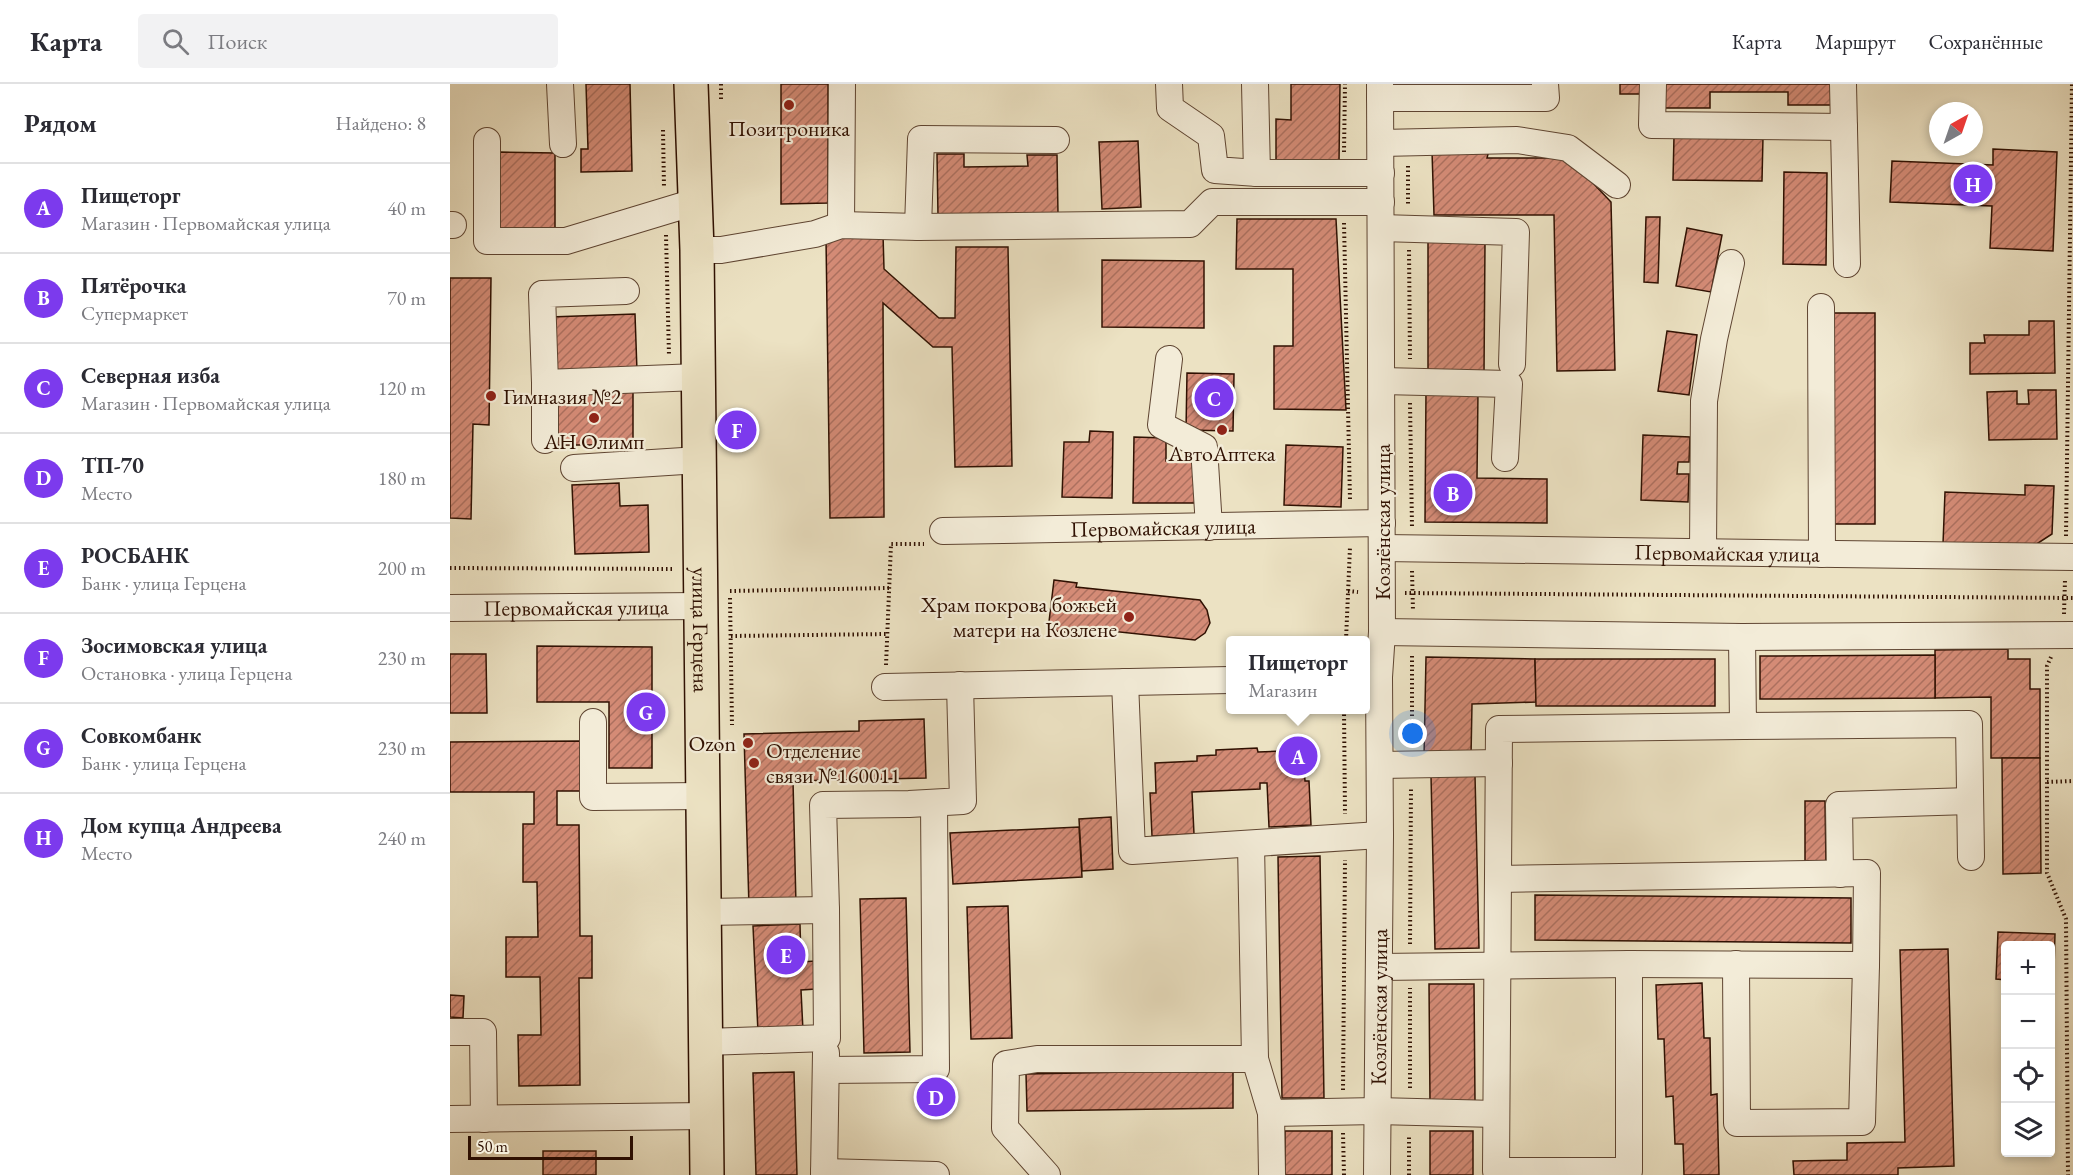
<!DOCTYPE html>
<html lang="ru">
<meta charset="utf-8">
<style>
body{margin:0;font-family:"EB Garamond",serif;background:#f2f2f3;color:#2b2b33}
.controls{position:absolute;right:18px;bottom:18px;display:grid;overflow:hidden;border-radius:6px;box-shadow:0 3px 9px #0003}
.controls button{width:54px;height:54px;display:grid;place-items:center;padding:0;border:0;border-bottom:2px solid #e1e1e2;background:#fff;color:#2b2b33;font:30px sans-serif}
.compass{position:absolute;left:1479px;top:18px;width:54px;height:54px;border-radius:50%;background:#fff;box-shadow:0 3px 9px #0003;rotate:40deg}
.scale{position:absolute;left:18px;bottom:15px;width:165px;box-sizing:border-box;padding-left:6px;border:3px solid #301102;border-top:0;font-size:16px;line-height:21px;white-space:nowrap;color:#301102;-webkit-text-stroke:4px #f3ecd8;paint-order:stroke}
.you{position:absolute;left:963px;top:650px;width:21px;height:21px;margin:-15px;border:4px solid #fff;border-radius:50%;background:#1a73e8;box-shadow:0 0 0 9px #1a73e833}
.badge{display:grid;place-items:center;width:39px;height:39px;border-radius:50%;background:#7c3aed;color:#fff;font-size:20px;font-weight:700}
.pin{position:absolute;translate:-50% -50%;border:3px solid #fff;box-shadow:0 2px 6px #0006}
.popup{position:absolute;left:776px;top:552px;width:144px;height:78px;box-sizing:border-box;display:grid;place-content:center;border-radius:6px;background:#fff;filter:drop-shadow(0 2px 4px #0005);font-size:20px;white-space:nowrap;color:#7c7c81}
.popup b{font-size:22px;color:#2b2b33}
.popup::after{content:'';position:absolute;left:50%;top:100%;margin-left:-12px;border:12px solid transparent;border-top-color:#fff}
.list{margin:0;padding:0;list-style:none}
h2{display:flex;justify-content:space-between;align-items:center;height:78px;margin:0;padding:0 24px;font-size:26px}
h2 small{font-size:20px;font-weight:400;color:#7c7c81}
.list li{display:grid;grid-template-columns:39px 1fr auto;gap:18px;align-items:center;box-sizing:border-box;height:90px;padding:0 24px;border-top:2px solid #e1e1e2}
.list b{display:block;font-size:22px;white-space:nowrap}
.list p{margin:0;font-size:20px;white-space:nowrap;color:#7c7c81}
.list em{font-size:20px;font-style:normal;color:#7c7c81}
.icon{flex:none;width:33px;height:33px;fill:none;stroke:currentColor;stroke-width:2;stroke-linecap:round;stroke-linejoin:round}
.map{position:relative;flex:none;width:1623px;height:1091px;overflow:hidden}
header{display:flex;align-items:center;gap:36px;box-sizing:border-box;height:84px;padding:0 30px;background:#fff;border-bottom:2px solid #e1e1e2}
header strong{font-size:28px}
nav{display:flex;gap:33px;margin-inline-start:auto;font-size:21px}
.search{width:420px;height:54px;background:#f2f2f3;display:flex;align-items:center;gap:15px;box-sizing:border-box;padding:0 21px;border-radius:6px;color:#7c7c81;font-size:22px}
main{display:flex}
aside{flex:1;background:#fff}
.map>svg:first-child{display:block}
.building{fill:url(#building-hatch);stroke:#301102;stroke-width:1.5}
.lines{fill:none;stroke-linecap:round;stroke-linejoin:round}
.minor-casing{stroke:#5f4532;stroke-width:28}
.major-casing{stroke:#301102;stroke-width:36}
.path{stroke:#301102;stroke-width:4;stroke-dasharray:1.5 3;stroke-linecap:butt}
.minor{stroke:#f3ecd8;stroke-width:26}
.major{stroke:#ece2c3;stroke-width:33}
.poi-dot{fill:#8f2418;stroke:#f3ecd8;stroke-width:2}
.labels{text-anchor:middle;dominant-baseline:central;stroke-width:4.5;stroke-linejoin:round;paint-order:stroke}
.poi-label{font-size:22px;fill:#301102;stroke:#f3ecd8}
.street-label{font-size:22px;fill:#301102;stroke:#f3ecd8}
</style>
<header>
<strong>Карта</strong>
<div class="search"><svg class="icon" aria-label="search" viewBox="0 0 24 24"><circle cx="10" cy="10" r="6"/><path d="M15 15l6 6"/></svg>Поиск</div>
<nav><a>Карта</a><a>Маршрут</a><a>Сохранённые</a></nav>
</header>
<main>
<aside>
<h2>Рядом<small>Найдено: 8</small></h2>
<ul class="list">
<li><span class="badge">A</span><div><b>Пищеторг</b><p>Магазин · Первомайская улица</p></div><em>40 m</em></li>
<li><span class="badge">B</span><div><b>Пятёрочка</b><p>Супермаркет</p></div><em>70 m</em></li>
<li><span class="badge">C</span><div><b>Северная изба</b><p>Магазин · Первомайская улица</p></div><em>120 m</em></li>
<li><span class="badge">D</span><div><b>ТП-70</b><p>Место</p></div><em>180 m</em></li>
<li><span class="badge">E</span><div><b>РОСБАНК</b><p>Банк · улица Герцена</p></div><em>200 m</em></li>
<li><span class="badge">F</span><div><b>Зосимовская улица</b><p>Остановка · улица Герцена</p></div><em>230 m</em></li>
<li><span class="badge">G</span><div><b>Совкомбанк</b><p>Банк · улица Герцена</p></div><em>230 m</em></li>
<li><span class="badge">H</span><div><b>Дом купца Андреева</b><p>Место</p></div><em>240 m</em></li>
</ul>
</aside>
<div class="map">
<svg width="1623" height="1091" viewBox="0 0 1623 1091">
<defs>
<pattern id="building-hatch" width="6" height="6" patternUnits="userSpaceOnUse" patternTransform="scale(1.5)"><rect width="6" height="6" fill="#d48b76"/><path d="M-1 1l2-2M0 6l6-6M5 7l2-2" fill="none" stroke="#ac705f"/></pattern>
</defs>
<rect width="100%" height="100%" fill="#ece2c3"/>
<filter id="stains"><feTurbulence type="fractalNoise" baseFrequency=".00333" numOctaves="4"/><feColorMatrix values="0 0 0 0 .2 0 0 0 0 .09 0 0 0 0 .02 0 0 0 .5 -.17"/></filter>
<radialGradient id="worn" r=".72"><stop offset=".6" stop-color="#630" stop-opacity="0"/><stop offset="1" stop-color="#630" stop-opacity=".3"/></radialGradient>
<!-- building -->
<g class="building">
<polygon points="136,0 180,0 182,87 131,88 131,65 138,65"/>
<polygon points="331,0 378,0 378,119 331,120"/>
<polygon points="841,0 890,0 889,79 826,78 826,35 841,36"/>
<polygon points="994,0 1076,0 1076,1 994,3"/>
<rect x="1170" y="0" width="21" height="10"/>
<polygon points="1214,0 1381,0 1382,21 1338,21 1338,8 1260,8 1260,24 1214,24"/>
<polygon points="1224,52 1313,53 1312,97 1223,96"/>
<polygon points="688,57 691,123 652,125 649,58"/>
<polygon points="1543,65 1607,68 1603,167 1540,164 1542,122 1440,118 1442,77 1543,81"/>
<polygon points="1039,66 1037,74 1119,74 1161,118 1165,286 1107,287 1104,131 984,131 982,67"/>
<polygon points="50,68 105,69 105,148 50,148"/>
<polygon points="487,70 514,70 514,83 578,82 577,71 607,71 608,130 488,132"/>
<polygon points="1334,88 1377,89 1376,181 1333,180"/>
<polygon points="1196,133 1210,133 1208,199 1194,198"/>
<polygon points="787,135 886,135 896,326 824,325 824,262 843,262 843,185 786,185"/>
<polygon points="1237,144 1272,151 1261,208 1226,202"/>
<polygon points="433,150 434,185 489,234 505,234 506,163 558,163 562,382 505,383 502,263 483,263 433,219 434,433 380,434 376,155"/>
<polygon points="978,158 1035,159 1034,290 978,289"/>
<polygon points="652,176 754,177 754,244 652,243"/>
<polygon points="0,194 41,194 39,341 23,340 21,435 0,434"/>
<polygon points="1380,229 1425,229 1425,440 1381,440"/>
<polygon points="185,230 187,287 102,289 100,233"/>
<polygon points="1579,237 1604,237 1605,289 1520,290 1520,259 1535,259 1534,251 1579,251"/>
<polygon points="1217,247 1247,251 1239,311 1208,307"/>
<polygon points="737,289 784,290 783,347 736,346"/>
<polygon points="976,306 1028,307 1027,394 1097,395 1097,439 975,438"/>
<polygon points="1578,306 1606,306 1607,355 1539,356 1537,308 1567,307 1567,320 1579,320"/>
<polygon points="106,308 183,308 183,361 105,361"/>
<polygon points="640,347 663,348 662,414 612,413 614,358 639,358"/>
<polygon points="1193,351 1240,353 1239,378 1228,378 1227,390 1239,390 1238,418 1191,416"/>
<polygon points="684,353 716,354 716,377 745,377 745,419 683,419"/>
<polygon points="836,361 893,363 891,423 834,421"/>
<polygon points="169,399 170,422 198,421 199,468 125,470 122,401"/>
<polygon points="1575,401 1604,402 1602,450 1582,463 1493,460 1495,408 1575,411"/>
<polygon points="604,496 627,499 626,503 750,516 757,526 760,539 755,549 745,556 623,543 622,549 598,546"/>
<polygon points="87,562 202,563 202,684 159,684 159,618 87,618"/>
<polygon points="1558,565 1558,575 1580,575 1580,605 1590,605 1590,674 1541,674 1541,613 1485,614 1485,566"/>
<polygon points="0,570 36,570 37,629 0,629"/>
<polygon points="1485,571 1485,614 1310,615 1310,572"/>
<polygon points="976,573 1085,575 1086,618 1022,620 1021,673 974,673"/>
<polygon points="1085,575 1265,575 1265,622 1086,622"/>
<polygon points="474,635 476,694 343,697 346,821 299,823 294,650 409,647 409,637"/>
<polygon points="130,657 131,707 107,707 107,741 129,741 130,852 142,852 142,894 129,894 130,1001 69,1002 68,951 91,951 90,893 56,893 56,853 88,853 87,798 73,798 73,740 84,740 84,708 0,708 0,658"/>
<polygon points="807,664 808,668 853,666 855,697 859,697 861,741 819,743 817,699 810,699 810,705 742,708 744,750 702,752 700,709 706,709 705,679 747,677 747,672 766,671 766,666"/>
<polygon points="1552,674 1590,674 1591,789 1553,790"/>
<polygon points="1025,691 1029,864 985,865 981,692"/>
<polygon points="1355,717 1375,717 1376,779 1355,779"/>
<polygon points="661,733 663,785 632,787 629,735"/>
<polygon points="629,743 632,793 503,800 500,749"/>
<polygon points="870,772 874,1014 832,1014 828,773"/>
<polygon points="1085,811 1401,814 1401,859 1085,856"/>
<polygon points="456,814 460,968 414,969 410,815"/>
<polygon points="558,822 562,954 521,955 517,823"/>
<polygon points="350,840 351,878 365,877 366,905 351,906 353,947 308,948 303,842"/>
<polygon points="1548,848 1605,850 1604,884 1600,884 1600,862 1556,862 1556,896 1546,895"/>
<polygon points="1498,865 1504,1082 1448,1084 1448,1091 1344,1091 1343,1077 1397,1076 1397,1059 1455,1058 1450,866"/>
<polygon points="1252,899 1254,954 1260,954 1261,1011 1267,1010 1269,1091 1234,1091 1233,1060 1225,1060 1223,1012 1216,1013 1214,955 1208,955 1206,901"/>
<polygon points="979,900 1024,900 1025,1017 980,1017"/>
<polygon points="0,911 14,912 13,934 0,933"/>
<polygon points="783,986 783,1024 577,1027 576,990"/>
<polygon points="344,988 347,1091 306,1091 303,989"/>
<polygon points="478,1001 495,1001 495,1025 478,1026"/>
<rect x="835" y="1047" width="47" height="44"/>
<rect x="980" y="1047" width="43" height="44"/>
<rect x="93" y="1067" width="53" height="24"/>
</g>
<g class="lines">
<defs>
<g id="minor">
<polyline points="110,0 113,60"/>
<polyline points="719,0 720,24 761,52 765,86 807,89 931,89"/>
<polyline points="805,0 807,89"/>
<polyline points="1203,0 1202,41 1394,43"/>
<polyline points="1393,0 1397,180"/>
<polyline points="930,14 1096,14 1095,0"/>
<polyline points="37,57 37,157 116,157 245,118"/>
<polyline points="931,59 1067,56 1118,64 1167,101"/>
<polyline points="0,141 3,141"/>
<polyline points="391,141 392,0"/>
<polyline points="468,143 471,55 606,56"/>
<polyline points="931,144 1066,148 1062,280"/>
<polyline points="247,166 271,166 365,150 391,141 468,143 740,140 762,118 931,118"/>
<polyline points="176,207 92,210 95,299 248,293"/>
<polyline points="1371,223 1372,470"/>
<polyline points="719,275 711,341 754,363 759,443"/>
<polyline points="932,297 1059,300 1055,374"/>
<polyline points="95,299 95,356"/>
<polyline points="124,384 249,376"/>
<path id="s1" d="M493,447L932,439"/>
<path id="s2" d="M932,464L1623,473"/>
<polyline points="1253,468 1254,317 1264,255 1281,179"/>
<path id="s3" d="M0,524L251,522"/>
<polyline points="932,548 1292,553 1623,551"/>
<polyline points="1292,553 1293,642 1519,640 1521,773"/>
<polyline points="675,598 682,767 930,751"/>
<polyline points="435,603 780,596"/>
<polyline points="143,638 143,713 253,712"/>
<polyline points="930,681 1049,679"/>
<polyline points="801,760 805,975 821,1029 927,1027 1046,1030"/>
<polyline points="1390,790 1389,721 1520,717"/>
<polyline points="376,826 373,721 459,720 513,717 510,601"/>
<polyline points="254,828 376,826 377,954 256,958"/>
<polyline points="1179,880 1179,1087 1046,1087 1049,645 1293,642"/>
<polyline points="1286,880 1287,1039 1412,1038 1416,881"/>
<polyline points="929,883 1179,880 1416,881 1417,789 1048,795"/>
<polyline points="0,948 33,948 34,1035"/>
<polyline points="376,986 486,985 484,719"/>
<polyline points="821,1029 822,1091"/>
<polyline points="0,1035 257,1032"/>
<polyline points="374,1088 486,1091"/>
<polyline points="374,1091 376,969"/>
<polyline points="597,1091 555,1044 556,980 587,975 805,975"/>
<path id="s4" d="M927,1091L930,751L929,593L932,548L930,0"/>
</g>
<g id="major">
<path id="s5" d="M241,0L247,166L257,1091"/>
</g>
</defs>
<!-- minor casing -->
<use href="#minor" class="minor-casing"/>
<!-- major casing -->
<use href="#major" class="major-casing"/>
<!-- path -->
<g class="path">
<polyline points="271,0 271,17"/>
<polyline points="213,46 214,104"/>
<polyline points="894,68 895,0"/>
<polyline points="958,82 958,122"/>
<polyline points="894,139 900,416"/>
<polyline points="216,151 219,272"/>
<polyline points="959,166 960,275"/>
<polyline points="960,319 962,443"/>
<polyline points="1616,452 1622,0"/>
<polyline points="0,484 225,485"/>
<polyline points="962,487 963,527"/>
<polyline points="280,507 439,504"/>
<polyline points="898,507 908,508"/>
<polyline points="955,509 1623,514"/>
<polyline points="280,514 282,641"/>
<polyline points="1614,530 1615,496"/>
<polyline points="281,552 437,550"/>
<polyline points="896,556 900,463"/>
<polyline points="1601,573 1597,582 1597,789 1616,835 1618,1091"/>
<polyline points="436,581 441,460 474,460"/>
<polyline points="894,626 895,730"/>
<polyline points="962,659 962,571"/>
<polyline points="1597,698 1623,697"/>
<polyline points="960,860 961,703"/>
<polyline points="960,1004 960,904"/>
<polyline points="893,1006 895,776"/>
<polyline points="893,1049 894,1091"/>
<polyline points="959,1091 959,1051"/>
</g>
<!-- minor -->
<use href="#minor" class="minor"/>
<!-- major -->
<use href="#major" class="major"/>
</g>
<!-- markers -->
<g class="poi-dot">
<circle cx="339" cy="21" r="6"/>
<circle cx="41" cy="312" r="6"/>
<circle cx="144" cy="334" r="6"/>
<circle cx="772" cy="346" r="6"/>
<circle cx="679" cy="533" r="6"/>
<circle cx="298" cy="659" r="6"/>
<circle cx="304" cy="679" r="6"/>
</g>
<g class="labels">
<!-- poi labels -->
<g class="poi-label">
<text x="339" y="44">Позитроника</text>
<text x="53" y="312" text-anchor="start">Гимназия №2</text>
<text x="144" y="357">АН Олимп</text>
<text x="772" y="369">АвтоАптека</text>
<text x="667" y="520" text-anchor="end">Храм покрова божьей<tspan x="667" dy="25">матери на Козлене</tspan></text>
<text x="286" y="659" text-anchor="end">Ozon</text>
<text x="316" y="666" text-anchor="start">Отделение<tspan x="316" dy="25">связи №160011</tspan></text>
</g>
<!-- street labels -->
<g class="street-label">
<text transform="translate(932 438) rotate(-90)">Козлёнская улица</text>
<text stroke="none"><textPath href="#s1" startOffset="220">Первомайская улица</textPath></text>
<text stroke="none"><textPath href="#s2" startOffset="345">Первомайская улица</textPath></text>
<text stroke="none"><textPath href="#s3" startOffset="126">Первомайская улица</textPath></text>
<text stroke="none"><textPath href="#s5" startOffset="546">улица Герцена</textPath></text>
<text stroke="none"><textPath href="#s4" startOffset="168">Козлёнская улица</textPath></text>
</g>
</g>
<rect width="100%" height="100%" filter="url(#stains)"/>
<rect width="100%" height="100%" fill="url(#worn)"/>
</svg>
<div class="controls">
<button>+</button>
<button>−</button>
<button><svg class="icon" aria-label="locate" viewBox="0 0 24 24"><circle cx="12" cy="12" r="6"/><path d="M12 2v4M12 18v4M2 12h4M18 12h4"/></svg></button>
<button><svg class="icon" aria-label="layers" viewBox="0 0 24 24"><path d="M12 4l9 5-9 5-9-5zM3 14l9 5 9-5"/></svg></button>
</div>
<svg class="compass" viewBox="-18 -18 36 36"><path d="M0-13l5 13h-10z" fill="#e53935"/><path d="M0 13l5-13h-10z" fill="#7c7c81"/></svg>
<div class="scale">50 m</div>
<div class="you"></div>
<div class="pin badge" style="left:848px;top:672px">A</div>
<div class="popup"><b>Пищеторг</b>Магазин</div>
<div class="pin badge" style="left:1003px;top:409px">B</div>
<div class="pin badge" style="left:764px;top:314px">C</div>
<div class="pin badge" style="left:486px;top:1013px">D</div>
<div class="pin badge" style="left:336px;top:871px">E</div>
<div class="pin badge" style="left:287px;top:346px">F</div>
<div class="pin badge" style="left:196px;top:628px">G</div>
<div class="pin badge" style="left:1523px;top:100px">H</div>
</div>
</main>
